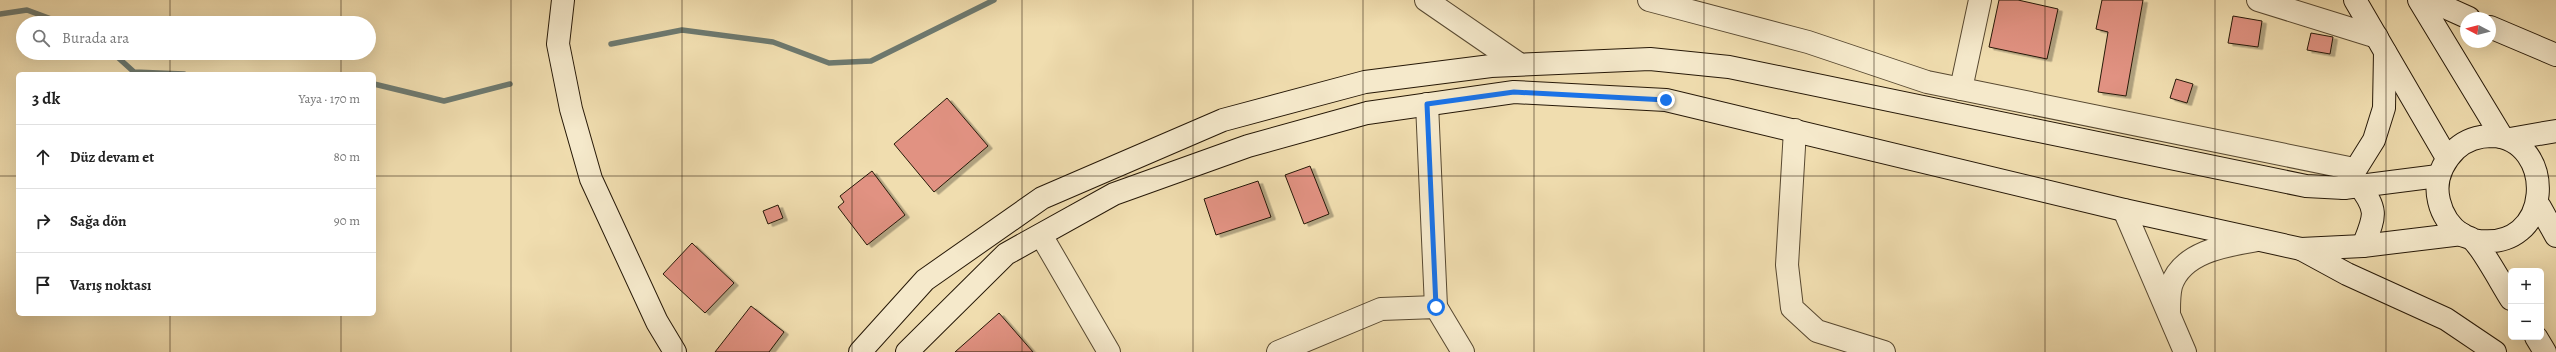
<!DOCTYPE html>
<html lang="tr">
<meta charset="utf-8">
<style>
body{margin:0;font-family:Alegreya,serif;background:#f2f2f2;color:#222}
.controls{position:absolute;right:12px;bottom:12px;display:grid;overflow:hidden;border-radius:6px;box-shadow:0 4px 16px #0002}
.controls button{width:36px;height:36px;display:grid;place-items:center;padding:0;border:0;border-bottom:1px solid #e0e0e0;background:#fff;color:#222;font:20px sans-serif}
.compass{position:absolute;left:2460px;top:12px;width:36px;height:36px;border-radius:50%;background:#fff;box-shadow:0 4px 16px #0002;rotate:277deg}
.stop{position:absolute;width:12px;height:12px;margin:-9px;border:3px solid #1a73e8;border-radius:50%;background:#fff}
.stop.end{background:#1a73e8;border-color:#fff;box-shadow:0 1px 4px #0008}
.list{margin:0;padding:0;list-style:none}
h2{display:flex;justify-content:space-between;align-items:center;height:52px;margin:0;padding:0 16px;font-size:17px}
h2 small{font-size:13px;font-weight:400;color:#767676}
.list li{display:grid;grid-template-columns:26px 1fr auto;gap:12px;align-items:center;box-sizing:border-box;height:64px;padding:0 16px;border-top:1px solid #e0e0e0}
.list b{display:block;font-size:15px;white-space:nowrap}
.list em{font-size:13px;font-style:normal;color:#767676}
.icon{flex:none;width:22px;height:22px;fill:none;stroke:currentColor;stroke-width:2;stroke-linecap:round;stroke-linejoin:round}
.map{position:relative;flex:none;width:2556px;height:352px;overflow:hidden}
.search{position:absolute;background:#fff;box-shadow:0 4px 16px #0002;left:16px;top:16px;width:360px;height:44px;display:flex;align-items:center;gap:10px;box-sizing:border-box;padding:0 14px;border-radius:22px;color:#767676;font-size:15px}
.panel{position:absolute;background:#fff;box-shadow:0 4px 16px #0002;left:16px;top:72px;width:360px;height:244px;border-radius:6px}
.map>svg:first-child{display:block}
.lines{fill:none;stroke-linecap:round;stroke-linejoin:round}
.stream{stroke:#6d796f;stroke-width:5.5}
.building{fill:#e19282;stroke:#261807;filter:url(#shadow)}
.street-casing{stroke:#584931;stroke-width:24}
.secondary-casing{stroke:#261807;stroke-width:24}
.street{stroke:#f5e9cb;stroke-width:22}
.secondary{stroke:#f5e9cb;stroke-width:22}
.route{stroke:#1a73e8;stroke-width:5}
.grid{fill:none;stroke:#261807;stroke-width:1;stroke-opacity:0.55}
</style>
<div class="map">
<svg width="2556" height="352" viewBox="0 0 2556 352">
<defs>
<filter id="shadow"><feDropShadow dx="4.5" dy="2.5" stdDeviation="0" flood-color="#0004"/></filter>
</defs>
<rect width="100%" height="100%" fill="#f0ddaf"/>
<filter id="stains"><feTurbulence type="fractalNoise" baseFrequency=".005" numOctaves="4"/><feColorMatrix values="0 0 0 0 .2 0 0 0 0 .09 0 0 0 0 .02 0 0 0 .5 -.17"/></filter>
<radialGradient id="worn" r=".72"><stop offset=".6" stop-color="#630" stop-opacity="0"/><stop offset="1" stop-color="#630" stop-opacity=".3"/></radialGradient>
<g class="lines">
<!-- stream -->
<g class="stream">
<polyline points="0,14 27,10 62,23"/>
<polyline points="611,44 682,30 773,42 829,63 871,61 994,0"/>
<polyline points="113,53 134,72 184,74"/>
<polyline points="374,84 444,101 510,84"/>
</g>
</g>
<!-- building -->
<g class="building">
<polygon points="1999,0 2018,0 2058,9 2047,59 1989,47"/>
<polygon points="2102,0 2143,0 2126,96 2098,92 2108,32 2096,29"/>
<polygon points="2233,16 2262,21 2258,47 2228,43"/>
<polygon points="2311,33 2333,37 2330,54 2307,50"/>
<polygon points="2176,79 2193,84 2187,103 2170,98"/>
<polygon points="947,98 988,146 934,192 894,144"/>
<polygon points="1310,166 1329,214 1304,224 1285,175"/>
<polygon points="872,171 905,215 867,245 838,207 844,202 840,196"/>
<polygon points="1258,181 1271,217 1216,235 1204,199"/>
<polygon points="778,205 783,218 768,224 763,211"/>
<polygon points="692,243 734,283 705,313 663,274"/>
<polygon points="751,306 784,332 769,352 715,352"/>
<polygon points="999,313 1033,352 955,352"/>
</g>
<g class="lines">
<defs>
<g id="street">
<polyline points="1426,0 1519,64"/>
<polyline points="1649,0 1808,42 1927,82 2354,169"/>
<polyline points="2258,0 2377,37"/>
<polyline points="1961,89 1980,0"/>
<polyline points="1427,104 1436,307"/>
<polyline points="1795,130 1787,265 1792,308 1817,331 1884,352"/>
<polyline points="2124,210 2185,352"/>
<polyline points="1041,235 1109,352"/>
<path d="M2169,311C2169,304 2169,294 2171,286C2182,251 2228,245 2258,240"/>
<polyline points="1278,352 1381,309 1436,307 1463,352"/>
</g>
<g id="secondary">
<polyline points="563,0 558,44 571,109 591,179 657,322 675,352"/>
<polyline points="2355,0 2447,158"/>
<polyline points="2419,0 2502,137"/>
<polyline points="2429,0 2469,18"/>
<polyline points="2490,27 2556,55"/>
<polyline points="2510,139 2556,131"/>
<path d="M2358,184C2379,211 2375,216 2363,246"/>
<polyline points="2344,188 2374,140 2384,108 2385,52"/>
<polyline points="2540,207 2556,236"/>
<path d="M2473,240C2556,255 2556,138 2492,136C2479,136 2466,140 2456,149C2442,163 2434,181 2439,201C2442,214 2450,227 2462,235C2465,237 2470,237 2473,240C2483,249 2502,285 2511,299"/>
<polyline points="2301,249 2347,274 2446,319 2495,352"/>
<polyline points="2536,337 2545,352"/>
<polyline points="860,352 925,280 1042,198 1223,120 1365,82 1491,66 1650,59 1729,67 2306,186 2344,188 2438,176"/>
<polyline points="907,352 1006,254 1114,194 1248,146 1367,113 1514,92 1666,100 2124,210 2301,249 2363,246 2462,234"/>
</g>
</defs>
<!-- street casing -->
<use href="#street" class="street-casing"/>
<!-- secondary casing -->
<use href="#secondary" class="secondary-casing"/>
<!-- street -->
<use href="#street" class="street"/>
<!-- secondary -->
<use href="#secondary" class="secondary"/>
</g>
<g class="lines">
<!-- route -->
<polyline class="route" points="1436,307 1427,104 1514,92 1666,100"/>
</g>
<!-- grid -->
<path class="grid" d="M170,0V23M341,0V23M511,0V352M682,0V352M852,0V352M1022,0V352M1193,0V352M1363,0V352M1534,0V352M1704,0V352M1874,0V352M2045,0V352M2215,0V352M2386,0V352M170,53V74M341,53V74M0,176H18M374,176H2556M170,314V352M341,314V352"/>
<rect width="100%" height="100%" filter="url(#stains)"/>
<rect width="100%" height="100%" fill="url(#worn)"/>
</svg>
<div class="controls">
<button>+</button>
<button>−</button>
</div>
<svg class="compass" viewBox="-18 -18 36 36"><path d="M0-13l5 13h-10z" fill="#e53935"/><path d="M0 13l5-13h-10z" fill="#767676"/></svg>
<div class="stop" style="left:1436px;top:307px"></div>
<div class="stop end" style="left:1666px;top:100px"></div>
<div class="search"><svg class="icon" aria-label="search" viewBox="0 0 24 24"><circle cx="10" cy="10" r="6"/><path d="M15 15l6 6"/></svg>Burada ara</div>
<section class="panel">
<h2>3 dk<small>Yaya · 170 m</small></h2>
<ul class="list">
<li><svg class="icon" aria-label="ahead" viewBox="0 0 24 24"><path d="M12 20V5M6 11l6-6 6 6"/></svg><div><b>Düz devam et</b></div><em>80 m</em></li>
<li><svg class="icon" aria-label="right" viewBox="0 0 24 24"><path d="M7 20v-9h11M14 6l5 5-5 5"/></svg><div><b>Sağa dön</b></div><em>90 m</em></li>
<li><svg class="icon" aria-label="arrive" viewBox="0 0 24 24"><path d="M6 21V4h12l-3 4 3 4H6"/></svg><div><b>Varış noktası</b></div></li>
</ul>
</section>
</div>
